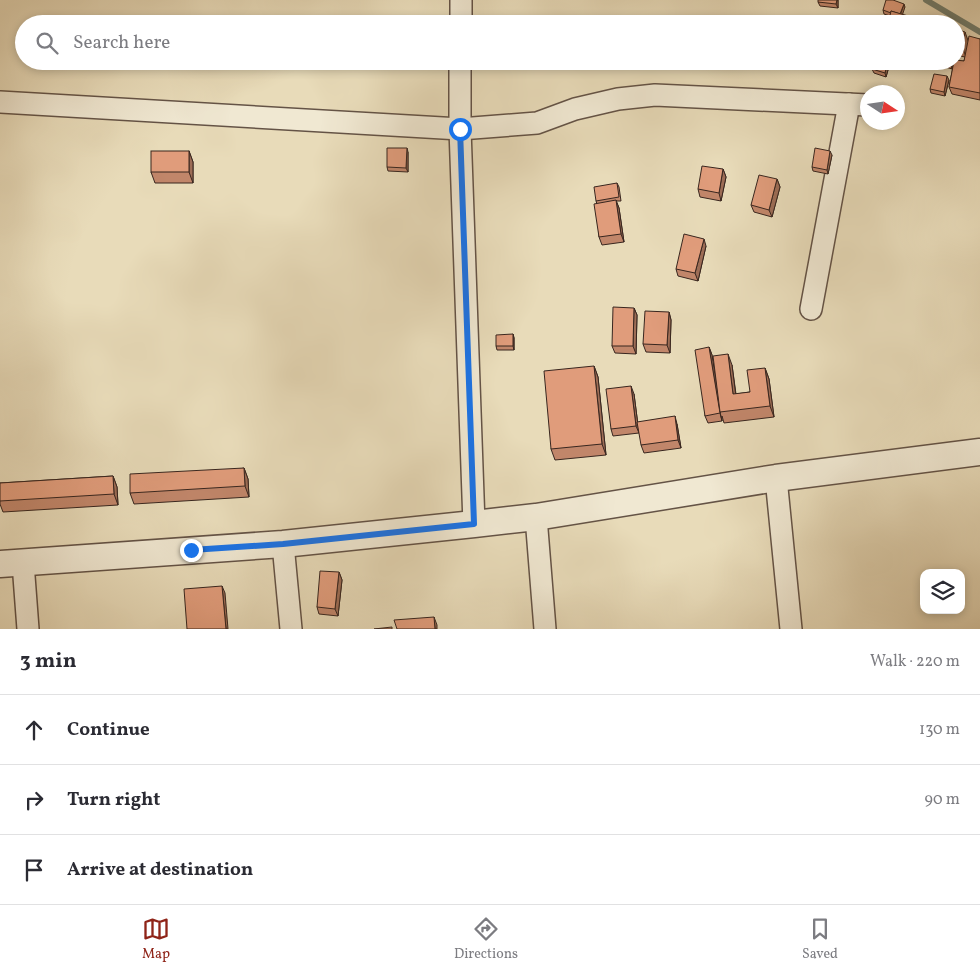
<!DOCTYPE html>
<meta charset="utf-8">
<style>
body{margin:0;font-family:Vollkorn,serif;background:#f2f2f3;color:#2b2b33}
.controls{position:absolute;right:15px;bottom:15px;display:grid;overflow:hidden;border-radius:10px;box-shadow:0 2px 8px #0003}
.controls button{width:45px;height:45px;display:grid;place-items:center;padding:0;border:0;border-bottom:1px solid #e1e1e2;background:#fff;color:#2b2b33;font:25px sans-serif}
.compass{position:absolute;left:860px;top:85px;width:45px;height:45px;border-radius:50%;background:#fff;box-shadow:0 2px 8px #0003;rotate:102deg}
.stop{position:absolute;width:15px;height:15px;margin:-11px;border:4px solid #1a73e8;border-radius:50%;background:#fff}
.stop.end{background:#1a73e8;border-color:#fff;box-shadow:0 1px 5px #0008}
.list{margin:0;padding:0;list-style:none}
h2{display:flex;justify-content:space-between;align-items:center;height:65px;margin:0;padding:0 20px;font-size:21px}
h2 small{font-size:16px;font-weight:400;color:#7c7c81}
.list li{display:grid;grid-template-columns:32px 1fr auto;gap:15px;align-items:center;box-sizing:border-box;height:70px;padding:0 20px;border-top:1px solid #e1e1e2}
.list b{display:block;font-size:19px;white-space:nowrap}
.list em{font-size:16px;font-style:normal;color:#7c7c81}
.icon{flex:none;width:28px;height:28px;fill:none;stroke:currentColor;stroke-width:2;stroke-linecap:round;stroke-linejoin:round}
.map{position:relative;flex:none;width:980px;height:629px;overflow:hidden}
.search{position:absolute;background:#fff;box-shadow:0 2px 8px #0003;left:15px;right:15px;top:15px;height:55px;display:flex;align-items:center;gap:12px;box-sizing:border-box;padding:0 18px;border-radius:28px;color:#7c7c81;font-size:19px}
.sheet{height:275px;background:#fff}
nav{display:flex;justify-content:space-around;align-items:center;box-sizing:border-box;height:70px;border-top:1px solid #e1e1e2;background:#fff;font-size:14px;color:#7c7c81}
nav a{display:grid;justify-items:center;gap:2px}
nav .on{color:#8f2418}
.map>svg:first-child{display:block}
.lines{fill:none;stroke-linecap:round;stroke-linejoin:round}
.stream{stroke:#728072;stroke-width:6}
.minor-casing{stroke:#645346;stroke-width:24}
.tertiary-casing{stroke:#645346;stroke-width:29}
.minor{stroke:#f0e8d2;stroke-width:21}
.tertiary{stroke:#f0e8d2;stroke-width:26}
.wall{fill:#c1866a;stroke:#38261f}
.shaded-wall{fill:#9d6d56;stroke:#38261f}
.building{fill:#e09c7b;stroke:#38261f}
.route{stroke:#1a73e8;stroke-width:6}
</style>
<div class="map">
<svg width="980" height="629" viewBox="0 0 980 629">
<rect width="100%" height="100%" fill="#e8dbb9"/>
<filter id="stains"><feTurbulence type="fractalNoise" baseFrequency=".004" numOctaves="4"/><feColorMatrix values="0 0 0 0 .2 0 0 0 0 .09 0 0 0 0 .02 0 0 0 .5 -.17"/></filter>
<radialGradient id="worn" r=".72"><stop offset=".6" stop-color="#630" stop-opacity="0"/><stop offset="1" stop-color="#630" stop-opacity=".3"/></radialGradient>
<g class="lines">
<!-- stream -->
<polyline class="stream" points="926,0 980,32"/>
<defs>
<g id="minor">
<polyline points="461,24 461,0"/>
<polyline points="460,61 460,129 474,524"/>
<polyline points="0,102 460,129 537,123 575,109 618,99 655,95 868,105"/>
<polyline points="811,309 849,104"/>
<polyline points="776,478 791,629"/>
<polyline points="536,517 545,629"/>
<polyline points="283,544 291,629"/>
<polyline points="23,563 28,629"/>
</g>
<polyline id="tertiary" points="0,564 283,544 474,524 536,517 776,478 980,452"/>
</defs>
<!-- minor casing -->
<use href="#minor" class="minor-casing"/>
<!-- tertiary casing -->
<use href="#tertiary" class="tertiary-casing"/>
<!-- minor -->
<use href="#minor" class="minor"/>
<!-- tertiary -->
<use href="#tertiary" class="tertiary"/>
</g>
<!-- wall -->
<g class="wall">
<polygon points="838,0 838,8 820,6 818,2"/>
<polygon points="905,7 890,16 884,14 883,10"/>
<polygon points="956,29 968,40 980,39 980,100 952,94 949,87 954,62 952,69 926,61 964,61 965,57 956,55"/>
<polygon points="890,63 886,77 874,73 872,69"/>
<polygon points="949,80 945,96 931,93 930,89"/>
<polygon points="189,151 193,162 193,183 155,183 151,172"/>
<polygon points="408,152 408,172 388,171 387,167"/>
<polygon points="832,155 828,174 813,171 812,167"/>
<polygon points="723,169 726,177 721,201 700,197 698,189"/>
<polygon points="777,179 780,187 772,217 754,212 751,205"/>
<polygon points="617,183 619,187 621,201 616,201 619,208 624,242 602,245 599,237 597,204 596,201"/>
<polygon points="706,246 698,281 678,276 676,269"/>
<polygon points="634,308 637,315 636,354 615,353 612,346"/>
<polygon points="669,312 671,320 670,353 646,352 643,344"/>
<polygon points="513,334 514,338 514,350 497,350 496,346"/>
<polygon points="709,347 712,355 718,394 732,365 736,394 750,392 765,368 769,379 774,417 724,423 722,416 722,421 708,423 705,416"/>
<polygon points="594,366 598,377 606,455 555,460 551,449"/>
<polygon points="634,394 639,433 613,436 611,429"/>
<polygon points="677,424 681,448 644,453 641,445"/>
<polygon points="244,468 248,479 249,497 134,504 130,493"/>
<polygon points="113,476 117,487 118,505 3,512 0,504 0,483"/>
<polygon points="339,572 342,580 338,616 319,614 317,607"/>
</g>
<!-- shaded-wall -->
<g class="shaded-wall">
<polygon points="837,0 838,0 838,8 836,4"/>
<polygon points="904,4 905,7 901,19 900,16"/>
<polygon points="965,32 969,43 966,57 962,46"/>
<polygon points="888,61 890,61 890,63 886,77 885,73"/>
<polygon points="950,61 954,61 952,69"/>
<polygon points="947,76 949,80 945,96 944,92"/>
<polygon points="407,148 408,152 408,172 406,168"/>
<polygon points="189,151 193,162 193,183 189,172"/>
<polygon points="830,151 832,155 828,174 827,170"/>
<polygon points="723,169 726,177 721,201 719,193"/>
<polygon points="777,179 780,187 772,217 769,210"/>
<polygon points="616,200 619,208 624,242 621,234"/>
<polygon points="704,239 706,246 698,281 695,273"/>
<polygon points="634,308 637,315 636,354 633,346"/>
<polygon points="669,312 671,320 670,353 667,345"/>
<polygon points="513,334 514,338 514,350 513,346"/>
<polygon points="709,347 712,355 721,412 720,412 722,421 720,413"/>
<polygon points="728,354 732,365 737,405 733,394"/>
<polygon points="594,366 598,377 606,455 602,444"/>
<polygon points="765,368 769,379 774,417 770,406"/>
<polygon points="631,386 634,394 639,433 636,426"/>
<polygon points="675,416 677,424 681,448 678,440"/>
<polygon points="244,468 248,479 249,497 245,486"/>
<polygon points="113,476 117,487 118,505 114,494"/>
<polygon points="339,572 342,580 338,616 335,609"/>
<polygon points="222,586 225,593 228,629 226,629"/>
<polygon points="434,617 437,625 437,629 435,629"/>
</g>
<!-- building -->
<g class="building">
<polygon points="818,0 837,0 836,4 818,2"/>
<polygon points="886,0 893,0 904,4 900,14 891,11 891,13 883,10"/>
<polygon points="891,11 936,24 888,24"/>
<polygon points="956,29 965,32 962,46 956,45"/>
<polygon points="969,36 980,39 980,93 949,87 954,61 956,61 956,60 964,61"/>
<polygon points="874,61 888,61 885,73 872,69"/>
<polygon points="934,74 947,76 944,92 930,89"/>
<polygon points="387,148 407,148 406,168 387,167"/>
<polygon points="815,148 830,151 827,170 812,167"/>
<rect x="151" y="151" width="38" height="21"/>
<polygon points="702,166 723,169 719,193 698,189"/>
<polygon points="759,175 777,179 769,210 751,205"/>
<polygon points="617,183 619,197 596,201 594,187"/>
<polygon points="616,200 621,234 599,237 594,204"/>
<polygon points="684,234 704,239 695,273 676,269"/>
<polygon points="613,307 634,308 633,346 612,346"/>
<polygon points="645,311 669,312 667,345 643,344"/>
<polygon points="513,334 513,346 496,346 496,335"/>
<polygon points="709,347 720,413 705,416 695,350"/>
<polygon points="728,354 733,394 750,392 747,370 765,368 770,406 720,412 713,356"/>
<polygon points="594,366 602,444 551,449 544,371"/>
<polygon points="631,386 636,426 611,429 606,389"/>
<polygon points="675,416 678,440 641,445 637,422"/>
<polygon points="244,468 245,486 130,493 130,474"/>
<polygon points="113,476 114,494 0,501 0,483"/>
<polygon points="320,571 339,572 335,609 317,607"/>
<polygon points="222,586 226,629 187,629 184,589"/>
<polygon points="434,617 435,629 397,629 394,620"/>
<polygon points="392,627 392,629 374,629"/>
</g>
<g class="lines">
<!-- route -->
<polyline class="route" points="191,550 283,544 474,524 460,129"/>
</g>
<rect width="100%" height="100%" filter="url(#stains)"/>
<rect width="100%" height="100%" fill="url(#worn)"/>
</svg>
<div class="controls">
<button><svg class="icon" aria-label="layers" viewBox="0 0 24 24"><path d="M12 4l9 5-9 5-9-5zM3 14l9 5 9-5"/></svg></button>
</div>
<svg class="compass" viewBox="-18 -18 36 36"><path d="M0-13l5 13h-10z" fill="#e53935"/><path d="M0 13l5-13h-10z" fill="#7c7c81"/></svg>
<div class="stop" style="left:460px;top:129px"></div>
<div class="stop end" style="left:191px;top:550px"></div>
<div class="search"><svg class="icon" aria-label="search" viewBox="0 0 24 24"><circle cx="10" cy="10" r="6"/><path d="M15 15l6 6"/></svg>Search here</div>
</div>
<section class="sheet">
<h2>3 min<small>Walk · 220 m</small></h2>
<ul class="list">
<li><svg class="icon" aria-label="ahead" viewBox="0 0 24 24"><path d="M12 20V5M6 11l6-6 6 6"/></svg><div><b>Continue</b></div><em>130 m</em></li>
<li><svg class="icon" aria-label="right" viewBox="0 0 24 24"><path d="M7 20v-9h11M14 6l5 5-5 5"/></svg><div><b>Turn right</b></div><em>90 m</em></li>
<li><svg class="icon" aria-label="arrive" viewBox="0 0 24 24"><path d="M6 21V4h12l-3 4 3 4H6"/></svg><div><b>Arrive at destination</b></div></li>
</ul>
</section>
<nav>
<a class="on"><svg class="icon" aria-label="map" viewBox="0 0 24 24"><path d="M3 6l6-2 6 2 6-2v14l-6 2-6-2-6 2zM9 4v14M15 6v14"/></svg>Map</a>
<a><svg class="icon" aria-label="directions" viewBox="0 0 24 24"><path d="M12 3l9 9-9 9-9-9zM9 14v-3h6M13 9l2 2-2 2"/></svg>Directions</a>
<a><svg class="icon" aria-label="saved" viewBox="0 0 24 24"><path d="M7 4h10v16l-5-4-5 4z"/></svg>Saved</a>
</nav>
